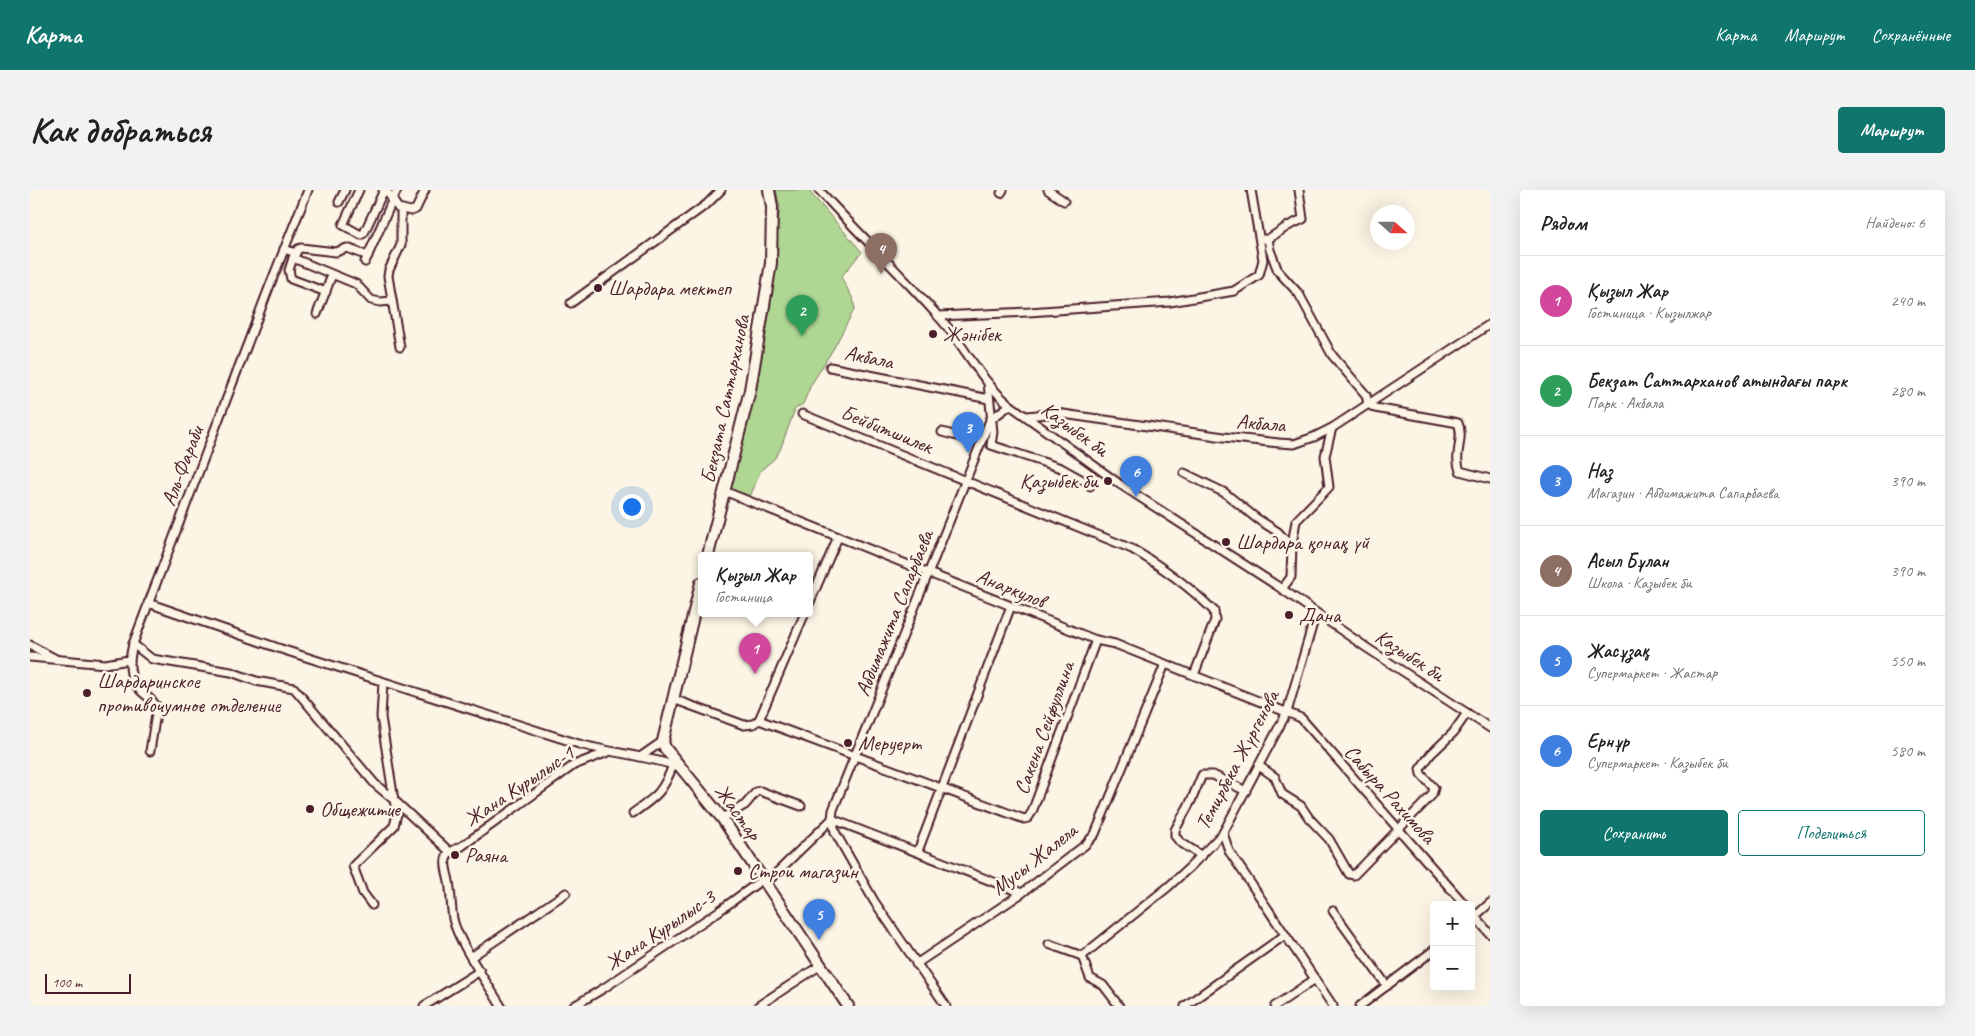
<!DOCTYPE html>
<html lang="ru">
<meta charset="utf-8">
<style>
body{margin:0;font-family:Caveat,sans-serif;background:#f2f2f2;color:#202124}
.controls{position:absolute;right:15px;bottom:15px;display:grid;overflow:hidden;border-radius:5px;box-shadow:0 5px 20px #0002}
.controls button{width:45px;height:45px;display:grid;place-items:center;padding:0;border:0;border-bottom:1px solid #e0e0e0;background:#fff;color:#202124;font:25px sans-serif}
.compass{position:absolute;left:1340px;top:15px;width:45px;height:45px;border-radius:50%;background:#fff;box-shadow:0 5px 20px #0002;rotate:111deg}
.scale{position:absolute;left:15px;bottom:12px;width:86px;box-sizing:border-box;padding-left:5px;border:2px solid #4a1f2b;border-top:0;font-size:14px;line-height:18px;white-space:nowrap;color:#4a1f2b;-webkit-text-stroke:4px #fcf5e5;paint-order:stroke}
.you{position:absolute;left:601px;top:316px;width:18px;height:18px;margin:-12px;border:4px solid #fff;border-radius:50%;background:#1a73e8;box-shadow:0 0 0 8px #1a73e833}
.badge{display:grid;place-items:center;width:32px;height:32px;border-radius:50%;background:#0f766e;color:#fff;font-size:16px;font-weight:700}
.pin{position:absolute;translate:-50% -41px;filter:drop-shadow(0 1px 2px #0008)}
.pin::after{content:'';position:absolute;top:26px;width:18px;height:15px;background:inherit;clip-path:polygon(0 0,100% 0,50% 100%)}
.popup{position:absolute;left:668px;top:362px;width:115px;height:65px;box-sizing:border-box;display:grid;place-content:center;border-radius:5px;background:#fff;filter:drop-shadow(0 1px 4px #0005);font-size:16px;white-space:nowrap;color:#757577}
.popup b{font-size:19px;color:#202124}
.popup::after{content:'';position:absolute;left:50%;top:100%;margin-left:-10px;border:10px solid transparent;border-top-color:#fff}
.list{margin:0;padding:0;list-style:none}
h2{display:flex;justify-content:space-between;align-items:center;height:65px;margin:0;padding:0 20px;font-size:21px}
h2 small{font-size:16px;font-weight:400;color:#757577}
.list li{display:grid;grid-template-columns:32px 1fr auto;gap:15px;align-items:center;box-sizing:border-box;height:90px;padding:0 20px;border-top:1px solid #e0e0e0}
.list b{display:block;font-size:19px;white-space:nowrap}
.list p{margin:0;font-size:16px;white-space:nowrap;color:#757577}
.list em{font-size:16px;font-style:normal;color:#757577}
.actions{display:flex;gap:10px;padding:15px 20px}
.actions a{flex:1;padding:11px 0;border:1px solid #0f766e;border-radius:5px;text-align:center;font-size:18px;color:#0f766e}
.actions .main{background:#0f766e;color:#fff}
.map{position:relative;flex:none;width:1460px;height:816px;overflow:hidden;border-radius:5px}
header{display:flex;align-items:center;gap:30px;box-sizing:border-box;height:70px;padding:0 25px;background:#0f766e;color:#fff}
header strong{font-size:24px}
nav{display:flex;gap:28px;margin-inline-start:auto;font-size:18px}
.intro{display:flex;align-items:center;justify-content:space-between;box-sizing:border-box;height:120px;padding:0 30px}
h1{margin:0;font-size:35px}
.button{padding:12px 22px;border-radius:5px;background:#0f766e;color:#fff;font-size:18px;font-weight:700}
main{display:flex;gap:30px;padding:0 30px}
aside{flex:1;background:#fff;border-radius:5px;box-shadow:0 5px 20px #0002}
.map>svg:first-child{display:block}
.green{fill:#afd693;stroke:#7c7a5f}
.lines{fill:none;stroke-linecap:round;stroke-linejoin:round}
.street-casing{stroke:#4a1f2b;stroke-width:11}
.secondary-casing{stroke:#4a1f2b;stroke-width:14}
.street{stroke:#fcf5e5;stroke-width:7}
.secondary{stroke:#fcf5e5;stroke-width:10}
.poi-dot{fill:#4a1f2b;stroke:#fcf5e5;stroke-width:2}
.labels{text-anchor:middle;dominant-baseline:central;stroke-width:5;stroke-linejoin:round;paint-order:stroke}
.poi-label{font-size:21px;fill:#4a1f2b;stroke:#fcf5e5;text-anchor:start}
.street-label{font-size:21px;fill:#4a1f2b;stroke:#fcf5e5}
</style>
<header>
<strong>Карта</strong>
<nav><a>Карта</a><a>Маршрут</a><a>Сохранённые</a></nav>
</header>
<div class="intro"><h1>Как добраться</h1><a class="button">Маршрут</a></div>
<main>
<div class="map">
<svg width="1460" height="816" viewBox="0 0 1460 816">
<rect width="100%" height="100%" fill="#fcf5e5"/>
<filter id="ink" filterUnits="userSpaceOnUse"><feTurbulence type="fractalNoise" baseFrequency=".02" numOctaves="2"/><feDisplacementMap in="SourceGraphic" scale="10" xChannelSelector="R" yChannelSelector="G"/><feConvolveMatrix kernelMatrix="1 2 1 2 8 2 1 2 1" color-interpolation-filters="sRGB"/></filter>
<g filter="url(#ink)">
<!-- green -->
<polygon class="green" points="746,0 778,0 832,62 811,87 823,109 825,118 805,156 781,195 773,214 765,219 750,260 744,269 731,280 720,307 700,301 721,216 733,158 750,17"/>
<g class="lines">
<defs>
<g id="street">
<polyline points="329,0 313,35 331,45 334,43 354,0"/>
<polyline points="356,0 368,18 381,21 386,19 395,0"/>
<path d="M789,0C828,43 870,83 908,126C934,154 950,191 980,215L1091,295L1252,399L1337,458L1460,538"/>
<polyline points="1018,0 1034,11"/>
<polyline points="971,3 973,0"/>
<polyline points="309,12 315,0"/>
<polyline points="1234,49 1238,49 1258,36 1273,29 1269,0"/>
<path d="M1238,49L1240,60L1248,81L1269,104L1302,165L1336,205L1338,214L1345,218L1428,233C1435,248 1423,264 1430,281L1460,289"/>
<polyline points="254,59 266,63 263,68 326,94 341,110 350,112 362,111"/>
<polyline points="266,63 268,59 271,58 306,62 317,58 338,66"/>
<polyline points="263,68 259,80 261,89 296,102"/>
<polyline points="335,72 367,0"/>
<polyline points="541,113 677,14 691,0"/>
<polyline points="287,124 302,85"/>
<polyline points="908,126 999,122 1140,112 1204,101 1229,85 1233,70 1221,0"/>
<polyline points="370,157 358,86 359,80 371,55 371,19"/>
<polyline points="800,177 959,209"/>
<polyline points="958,193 963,242 961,255 1031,278 1058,293 1060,296"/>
<path d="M772,224L1102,359C1131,376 1160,397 1184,421L1185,430L1164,485"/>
<polyline points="997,226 1027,223 1040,225 1194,247 1249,253 1264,254 1284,247 1302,238 1460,134"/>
<polyline points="960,230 980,215"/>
<polyline points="912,242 927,246 953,248"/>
<polyline points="1154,283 1195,303 1226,328 1248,342 1258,353 1262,354"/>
<polyline points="694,301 1066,450 1085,454 1271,528 1435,715"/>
<polyline points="1252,399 1261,387 1262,354 1266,331 1299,297 1295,266 1302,238"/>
<path d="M118,413L254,460L549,554C582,563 617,566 650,577"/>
<polyline points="779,414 808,347"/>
<polyline points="103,454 122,469 201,482 226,491 264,498 345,594 364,610 367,624 364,636 323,676 333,703 342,715"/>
<polyline points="0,455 26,469"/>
<polyline points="0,467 75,474 99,470"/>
<polyline points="353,492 351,527 364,610 420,662"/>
<polyline points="643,509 714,535 723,534 729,530"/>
<polyline points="729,530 994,629 998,628 1002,622 1066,450"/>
<polyline points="729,530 775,423"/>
<path d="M120,561L127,517C123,510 116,506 110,500C97,488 99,470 103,454L240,95L278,0"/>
<polyline points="610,567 633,551"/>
<polyline points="1229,576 1245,587 1252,604 1271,616 1279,628 1299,649 1319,684 1324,685 1402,605 1404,598 1391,584 1390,579 1401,564 1423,543 1437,523"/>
<path d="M603,623C627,606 633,602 643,575"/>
<polyline points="692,628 715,615 726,602 730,601 771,616"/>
<polyline points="802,629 992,703"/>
<polyline points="1193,643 1199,661 1303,816"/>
<polyline points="888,661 981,416"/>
<polyline points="420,662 432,656 544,575 578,562"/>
<path d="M420,662C412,669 417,681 419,691C421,703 421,716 423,729C428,752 458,794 471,816"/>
<polyline points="1172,666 1150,652 1145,646 1145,640 1161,611 1172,585 1183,585 1216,601"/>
<polyline points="736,693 802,629"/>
<polyline points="1303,721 1357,796"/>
<polyline points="1441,722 1460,744"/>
<polyline points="1442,729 1460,713"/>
<polyline points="1019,754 1052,766"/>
<polyline points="1052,766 1138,697 1161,676 1193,643 1257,522 1286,423"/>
<polyline points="1052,766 1060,788 1073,795 1089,816"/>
<polyline points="441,767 536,703"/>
<polyline points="886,774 992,703 1055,655 1065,644 1135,474"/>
<polyline points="394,816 450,781"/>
<polyline points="544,816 574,798 689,721 733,689"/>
<polyline points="728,816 791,775"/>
<polyline points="916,816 844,711 805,642 802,629 803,620 960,230"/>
<polyline points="1155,816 1255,745"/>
<polyline points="1245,816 1285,789"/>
<polyline points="1330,816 1404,760"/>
</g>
<g id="secondary">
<polyline points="678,365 720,200 741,73 742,17 739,0"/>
<polyline points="671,393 633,551 635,558 692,628 818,816"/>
</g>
</defs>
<!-- street casing -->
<use href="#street" class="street-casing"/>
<!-- secondary casing -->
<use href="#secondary" class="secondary-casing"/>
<!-- street -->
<use href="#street" class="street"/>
<!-- secondary -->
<use href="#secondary" class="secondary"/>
</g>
</g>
<!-- markers -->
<g class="poi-dot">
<circle cx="568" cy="98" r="5"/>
<circle cx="903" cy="144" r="5"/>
<circle cx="1078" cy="291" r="5"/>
<circle cx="1196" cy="352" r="5"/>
<circle cx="1259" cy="425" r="5"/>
<circle cx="57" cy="503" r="5"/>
<circle cx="818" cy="553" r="5"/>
<circle cx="280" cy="619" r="5"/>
<circle cx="425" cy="665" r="5"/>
<circle cx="708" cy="681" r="5"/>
</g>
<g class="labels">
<!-- poi labels -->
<g class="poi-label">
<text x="578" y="98">Шардара мектеп</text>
<text x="913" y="144">Жәнібек</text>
<text x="1068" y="291" text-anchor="end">Қазыбек би</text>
<text x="1206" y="352">Шардара қонақ үй</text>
<text x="1269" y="425">Дана</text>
<text x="67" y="491">Шардаринское<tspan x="67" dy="24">противочумное отделение</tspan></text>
<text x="828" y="553">Меруерт</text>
<text x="290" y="619">Общежитие</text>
<text x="435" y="665">Раяна</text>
<text x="718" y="681">Строи магазин</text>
</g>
<!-- street labels -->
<g class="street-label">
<text transform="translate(839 167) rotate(12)">Акбала</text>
<text transform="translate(695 209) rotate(-78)">Бекзата Саттарханова</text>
<text transform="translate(1231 233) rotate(5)">Акбала</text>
<text transform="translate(857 239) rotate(22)">Бейбитшилек</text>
<text transform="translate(1045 239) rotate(36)">Казыбек би</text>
<text transform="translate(152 276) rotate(-69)">Аль-Фараби</text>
<text transform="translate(981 398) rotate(22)">Анаркулов</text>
<text transform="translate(864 423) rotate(-68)">Абдимажита Сапарбаева</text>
<text transform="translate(1380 465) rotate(33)">Казыбек би</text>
<text transform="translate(1014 538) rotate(-70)">Сакена Сейфуллина</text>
<text transform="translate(1207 570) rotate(-62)">Темирбека Жүргенова</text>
<text transform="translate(489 596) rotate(-34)">Жана Курылыс-1</text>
<text transform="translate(1360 604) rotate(48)">Сабыра Рахимова</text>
<text transform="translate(708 622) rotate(54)">Жастар</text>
<text transform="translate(1004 669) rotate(-38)">Мусы Жалела</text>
<text transform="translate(630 740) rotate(-34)">Жана Курылыс-3</text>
</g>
</g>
</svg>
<div class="controls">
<button>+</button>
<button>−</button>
</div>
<svg class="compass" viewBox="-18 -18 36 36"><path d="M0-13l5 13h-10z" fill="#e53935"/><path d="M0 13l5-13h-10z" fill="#757577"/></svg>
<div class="scale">100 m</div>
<div class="you"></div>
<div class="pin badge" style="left:725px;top:484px;background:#d1479c">1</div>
<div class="popup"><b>Қызыл Жар</b>Гостиница</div>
<div class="pin badge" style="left:772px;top:146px;background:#2e9e5b">2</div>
<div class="pin badge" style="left:938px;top:263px;background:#3f7fe0">3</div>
<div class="pin badge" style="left:851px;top:84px;background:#8d6e63">4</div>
<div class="pin badge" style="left:789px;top:750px;background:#3f7fe0">5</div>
<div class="pin badge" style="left:1106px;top:307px;background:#3f7fe0">6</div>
</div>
<aside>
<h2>Рядом<small>Найдено: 6</small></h2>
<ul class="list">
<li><span class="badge" style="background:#d1479c">1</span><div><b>Қызыл Жар</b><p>Гостиница · Кызылжар</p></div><em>240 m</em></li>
<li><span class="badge" style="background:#2e9e5b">2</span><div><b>Бекзат Саттарханов атындағы парк</b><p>Парк · Акбала</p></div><em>280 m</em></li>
<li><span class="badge" style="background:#3f7fe0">3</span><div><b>Наз</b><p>Магазин · Абдимажита Сапарбаева</p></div><em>390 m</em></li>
<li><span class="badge" style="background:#8d6e63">4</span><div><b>Асыл Бұлан</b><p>Школа · Казыбек би</p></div><em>390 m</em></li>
<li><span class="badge" style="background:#3f7fe0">5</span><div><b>Жасұзақ</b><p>Супермаркет · Жастар</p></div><em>550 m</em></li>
<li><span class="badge" style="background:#3f7fe0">6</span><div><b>Ернұр</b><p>Супермаркет · Казыбек би</p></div><em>580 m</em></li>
</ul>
<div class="actions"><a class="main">Сохранить</a><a>Поделиться</a></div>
</aside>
</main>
